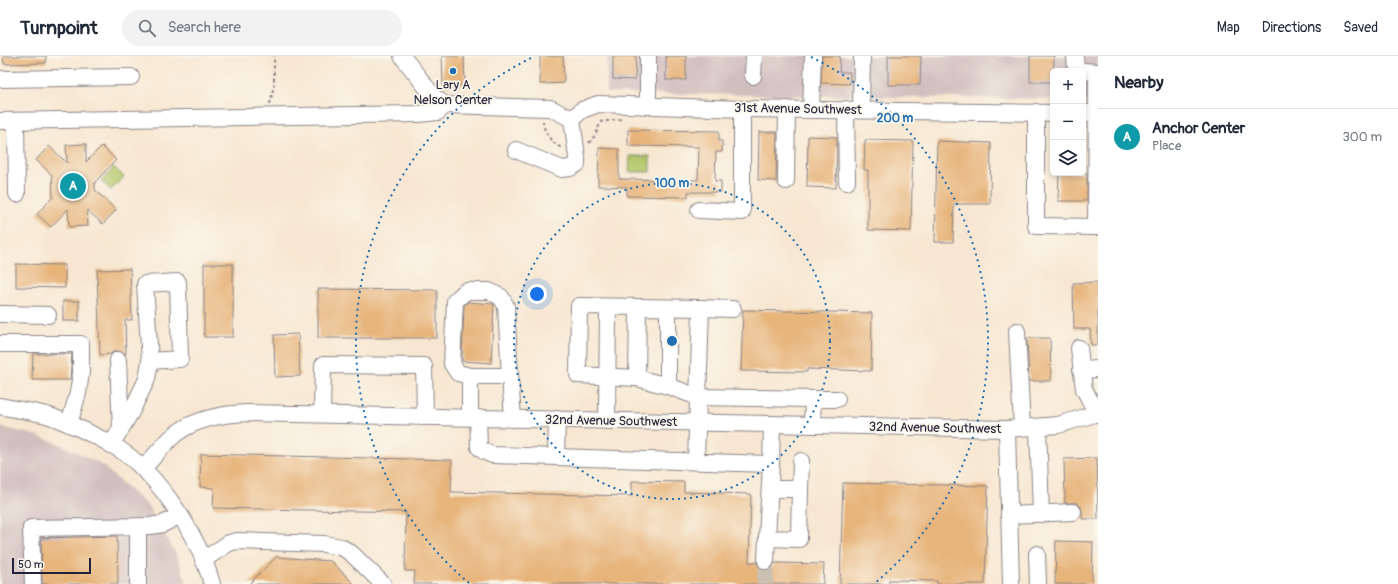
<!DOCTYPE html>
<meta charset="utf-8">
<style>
body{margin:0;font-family:Pangolin,sans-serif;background:#f2f2f3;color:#1f2937}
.controls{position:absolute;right:12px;top:12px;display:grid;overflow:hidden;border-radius:6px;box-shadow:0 2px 6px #0003}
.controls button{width:36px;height:36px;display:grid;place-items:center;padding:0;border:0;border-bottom:1px solid #e0e1e3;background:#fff;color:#1f2937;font:20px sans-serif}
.scale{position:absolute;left:12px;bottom:10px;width:79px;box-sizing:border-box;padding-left:4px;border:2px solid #22223b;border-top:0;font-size:11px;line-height:14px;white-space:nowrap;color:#22223b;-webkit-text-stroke:3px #fbf7ec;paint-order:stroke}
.you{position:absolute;left:537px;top:238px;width:14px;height:14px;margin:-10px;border:3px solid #fff;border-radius:50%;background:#1a73e8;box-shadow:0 0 0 6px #1a73e833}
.badge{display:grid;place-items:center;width:26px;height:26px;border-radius:50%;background:#1f6fb2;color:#fff;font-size:13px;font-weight:700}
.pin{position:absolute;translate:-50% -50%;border:2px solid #fff;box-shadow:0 1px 4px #0006}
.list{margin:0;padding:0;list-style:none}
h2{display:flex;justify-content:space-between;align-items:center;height:52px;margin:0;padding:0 16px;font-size:17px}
h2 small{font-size:13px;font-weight:400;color:#747a83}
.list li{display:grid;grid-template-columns:26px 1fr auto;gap:12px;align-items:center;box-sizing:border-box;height:56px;padding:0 16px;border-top:1px solid #e0e1e3}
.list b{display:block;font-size:15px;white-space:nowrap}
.list p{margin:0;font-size:13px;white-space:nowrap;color:#747a83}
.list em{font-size:13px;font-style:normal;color:#747a83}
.icon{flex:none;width:22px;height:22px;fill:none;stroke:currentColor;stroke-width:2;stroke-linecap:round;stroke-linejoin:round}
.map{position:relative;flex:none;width:1098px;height:528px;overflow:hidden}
header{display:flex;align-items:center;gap:24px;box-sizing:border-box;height:56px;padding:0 20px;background:#fff;border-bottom:1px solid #e0e1e3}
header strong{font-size:19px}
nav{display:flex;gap:22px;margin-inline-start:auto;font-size:14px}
.search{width:280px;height:36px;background:#f2f2f3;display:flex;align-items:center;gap:10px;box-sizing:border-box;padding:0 14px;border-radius:22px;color:#747a83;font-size:15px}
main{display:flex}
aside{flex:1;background:#fff}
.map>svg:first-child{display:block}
.industrial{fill:#d1bfbe}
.green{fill:#b2c76b;stroke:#6a7453}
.building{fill:#e7b47a}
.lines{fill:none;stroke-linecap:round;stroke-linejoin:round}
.minor-tunnel{stroke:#ccc0b4;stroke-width:16;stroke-dasharray:16 8;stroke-linecap:butt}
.minor-casing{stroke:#8c8486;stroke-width:18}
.path{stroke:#8c8486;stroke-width:2;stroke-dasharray:3 3;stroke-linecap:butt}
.minor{stroke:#fff;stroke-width:16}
.ring{fill:none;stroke:#1f6fb2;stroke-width:2;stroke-dasharray:2 4}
.poi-dot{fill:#1f6fb2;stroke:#fbf7ec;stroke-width:1.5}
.labels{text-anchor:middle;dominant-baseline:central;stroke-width:3.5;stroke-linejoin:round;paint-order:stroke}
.poi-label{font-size:13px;fill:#22223b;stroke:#fbf7ec}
.street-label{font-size:13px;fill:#22223b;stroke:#fbf7ec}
.centre{fill:#1f6fb2;stroke:#fbf7ec;stroke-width:2}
.ring-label{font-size:12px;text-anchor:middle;font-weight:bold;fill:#1f6fb2;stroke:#fbf7ec;stroke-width:3.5;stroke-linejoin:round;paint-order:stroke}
</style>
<header>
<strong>Turnpoint</strong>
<div class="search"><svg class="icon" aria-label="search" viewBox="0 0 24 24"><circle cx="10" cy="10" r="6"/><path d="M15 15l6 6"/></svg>Search here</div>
<nav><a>Map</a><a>Directions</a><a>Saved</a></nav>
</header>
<main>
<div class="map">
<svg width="1098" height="528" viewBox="0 0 1098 528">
<rect width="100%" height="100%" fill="#fbf7ec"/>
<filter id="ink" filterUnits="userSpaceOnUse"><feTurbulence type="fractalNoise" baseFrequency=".025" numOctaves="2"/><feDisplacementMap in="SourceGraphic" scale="8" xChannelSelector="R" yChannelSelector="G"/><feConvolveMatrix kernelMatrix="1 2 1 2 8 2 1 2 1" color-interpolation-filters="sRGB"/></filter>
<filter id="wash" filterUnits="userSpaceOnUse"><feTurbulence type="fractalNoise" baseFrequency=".012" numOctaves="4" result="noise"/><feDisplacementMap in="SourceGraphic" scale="16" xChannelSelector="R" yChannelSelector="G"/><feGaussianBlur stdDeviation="0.9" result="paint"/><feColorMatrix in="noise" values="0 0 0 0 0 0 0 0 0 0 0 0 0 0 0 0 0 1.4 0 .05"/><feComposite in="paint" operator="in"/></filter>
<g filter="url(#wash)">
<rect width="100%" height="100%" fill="#f7e7d2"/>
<!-- industrial -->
<g class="industrial">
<polygon points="607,0 1098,0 1098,44 1083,44 1083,15 1053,15 1053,43 607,37"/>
<polygon points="0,371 36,379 62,389 102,409 148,450 177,500 187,528 0,528"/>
</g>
<!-- green -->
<g class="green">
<polygon points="630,100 650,100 650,116 629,116"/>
<polygon points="114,111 124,121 111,134 101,125"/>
</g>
<g id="blocks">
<!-- building -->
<g class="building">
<polygon points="3,0 46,0 46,7 4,8"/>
<polygon points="442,0 464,0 465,29 443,30"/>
<polygon points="540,0 563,0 564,27 540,28"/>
<polygon points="613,0 636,0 635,24 613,23"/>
<rect x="666" y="0" width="20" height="24"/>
<polygon points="822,0 840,0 839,16 850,16 850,28 821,27"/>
<polygon points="888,0 921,0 920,29 888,29"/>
<polygon points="1030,0 1054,0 1053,26 1030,26"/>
<polygon points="628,74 719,75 719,85 722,85 722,96 716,96 715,125 721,125 721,136 688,136 688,141 627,140 627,131 598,130 599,92 619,93 619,123 698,124 699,91 628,90"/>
<polygon points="759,76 777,76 776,125 758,124"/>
<polygon points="808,80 837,81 836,132 807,131"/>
<polygon points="865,84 913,85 911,175 868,174 868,114 864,114"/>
<polygon points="937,85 991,87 990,148 954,148 953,186 935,186"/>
<polygon points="86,88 86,106 102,90 116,104 95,126 95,134 116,154 103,168 87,154 88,170 69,171 68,153 51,171 37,158 53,141 52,119 36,104 49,90 67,107 66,89"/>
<polygon points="1059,117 1087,117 1087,145 1058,145"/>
<polygon points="16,208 65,209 65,232 16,231"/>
<rect x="204" y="208" width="29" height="73"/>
<polygon points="130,213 132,264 125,264 126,298 118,295 113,296 111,298 100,299 97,214"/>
<polygon points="1098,226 1098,289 1091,289 1090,273 1074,273 1073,227"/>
<polygon points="318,233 437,234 437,282 318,282"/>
<rect x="63" y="245" width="16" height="20"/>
<polygon points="468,246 494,248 491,307 462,305 464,249"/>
<polygon points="743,254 872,257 871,315 807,313 807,316 741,315"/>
<polygon points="298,278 300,320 275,321 274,279"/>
<polygon points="1027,282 1050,282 1051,325 1029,325"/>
<polygon points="33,298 72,298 70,324 32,324"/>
<polygon points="201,398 452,404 451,436 632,440 632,425 684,426 684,436 751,438 749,506 757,507 761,513 766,514 771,513 775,507 824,508 823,528 414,528 415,515 405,515 406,456 213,452 214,432 200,431"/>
<polygon points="1097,402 1098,463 1082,463 1082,456 1081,451 1077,447 1065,447 1064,403"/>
<polygon points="843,427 988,430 985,528 937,528 937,525 889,524 889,528 840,528"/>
<polygon points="117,480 118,528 42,528 41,482"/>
<polygon points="1056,485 1093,486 1092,528 1055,528"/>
<polygon points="276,501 331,505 354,528 249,528"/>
</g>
</g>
</g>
<g filter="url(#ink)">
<use href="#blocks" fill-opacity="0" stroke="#8c8486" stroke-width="1"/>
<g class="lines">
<!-- minor-tunnel -->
<polyline class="minor-tunnel" points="765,528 766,505"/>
<defs>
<g id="minor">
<polyline points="402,0 434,41 445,49 550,52 572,63"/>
<polyline points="1075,0 1076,15"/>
<polyline points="753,20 754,0"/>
<polyline points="0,23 131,21"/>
<polyline points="648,50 648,0"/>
<polyline points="811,53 813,0"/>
<polyline points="846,53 847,126"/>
<polyline points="861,54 862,0"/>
<polyline points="1036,56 1036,170 1096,171 1097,16 1083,15"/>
<polyline points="1083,57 1098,57"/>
<polyline points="572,63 582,54 598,48 742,53 1053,57"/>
<polyline points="0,65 418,58 438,56 445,49"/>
<polyline points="16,65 17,138"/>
<polyline points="516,94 562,113 570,112 577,108 577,101 572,63"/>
<polyline points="786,125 787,53"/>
<polyline points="699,154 742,156 742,53"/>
<polyline points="701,252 733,253"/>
<polyline points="0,258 48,259"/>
<polyline points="1017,275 1022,372"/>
<polyline points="0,288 81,288 81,317 78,337 69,368"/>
<polyline points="1079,292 1084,333 1097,358"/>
<polyline points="118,304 121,373"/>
<polyline points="1081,314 1098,313"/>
<polyline points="470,320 458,317 452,308 455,245 466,235 489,235 501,241 506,250 510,320"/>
<polyline points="637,322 638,251"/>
<polyline points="668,330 668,252"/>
<polyline points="813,343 837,343"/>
<path d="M0,350C16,354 35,355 50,360C74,369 97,380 119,393C160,420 199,481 212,528"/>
<polyline points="322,358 323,309 424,310 425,361"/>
<polyline points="470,361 470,320 510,320 513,363"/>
<polyline points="478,362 479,391 485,396 492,399 771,408 772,368"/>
<polyline points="607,365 608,251"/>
<polyline points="1038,371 1041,458"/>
<polyline points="1007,373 1011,528"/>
<polyline points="111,389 131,356 147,323 150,305 145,228 178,226 180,303 150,305"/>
<polyline points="556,401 557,363"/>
<path d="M696,405C698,354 699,303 701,252L579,250L578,319L637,322L668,330L698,341L813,343L812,369"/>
<path d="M143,413C152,403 166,385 177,377C197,362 222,358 247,357L1007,373L1058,369L1098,357"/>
<polyline points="770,433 800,433 799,483 767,482 771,408"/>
<polyline points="800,433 801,405"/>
<polyline points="1009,459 1073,456"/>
<polyline points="138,471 138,528"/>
<polyline points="1037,498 1038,528"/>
<polyline points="203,504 229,487 237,485 324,488 341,491 351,497 383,528"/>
<polyline points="766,505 767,482"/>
<polyline points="33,528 31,472 150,470 163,468 180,459"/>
</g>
</defs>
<!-- minor casing -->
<use href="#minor" class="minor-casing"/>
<!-- path -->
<g class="path">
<polyline points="270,48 274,29 274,0"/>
<path d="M543,65C544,77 551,87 562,92"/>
<path d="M589,87C595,81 598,74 600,66L622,63"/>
</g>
<!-- minor -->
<use href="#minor" class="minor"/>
</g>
</g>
<!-- distance rings -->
<g class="ring">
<circle cx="672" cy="285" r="158"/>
<path d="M469 527A316 316 0 0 1 533 1M811 1A316 316 0 0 1 875 527"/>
</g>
<!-- markers -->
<circle class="poi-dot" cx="453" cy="15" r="4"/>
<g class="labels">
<!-- poi labels -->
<g class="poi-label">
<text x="453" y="29">Lary A<tspan x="453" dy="15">Nelson Center</tspan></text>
</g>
<!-- street labels -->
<g class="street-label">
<text transform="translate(798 53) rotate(1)">31st Avenue Southwest</text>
<text transform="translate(611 365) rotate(1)">32nd Avenue Southwest</text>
<text transform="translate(935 372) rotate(1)">32nd Avenue Southwest</text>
</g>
</g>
<circle cx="672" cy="285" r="6" class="centre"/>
<g class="ring-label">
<text x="895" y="66">200 m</text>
<text x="672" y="131">100 m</text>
</g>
</svg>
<div class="controls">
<button>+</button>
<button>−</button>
<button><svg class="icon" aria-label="layers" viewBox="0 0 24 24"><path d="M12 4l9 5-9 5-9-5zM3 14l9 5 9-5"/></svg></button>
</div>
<div class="scale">50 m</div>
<div class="you"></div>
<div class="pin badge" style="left:73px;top:130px;background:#0f9aa8">A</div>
</div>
<aside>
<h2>Nearby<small></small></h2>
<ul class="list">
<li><span class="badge" style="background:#0f9aa8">A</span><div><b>Anchor Center</b><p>Place</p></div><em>300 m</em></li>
</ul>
</aside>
</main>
